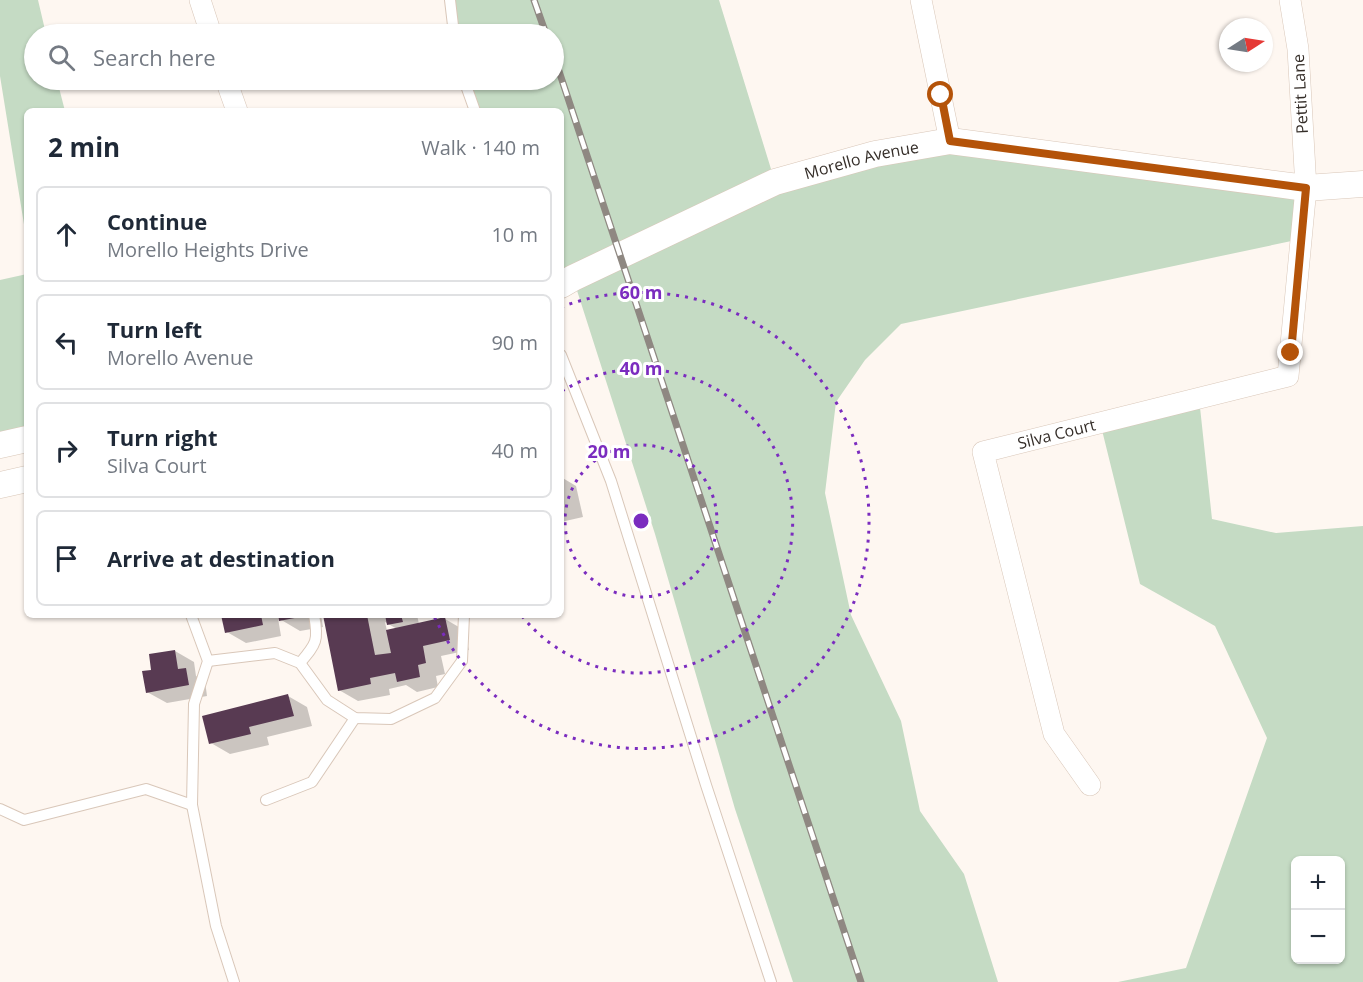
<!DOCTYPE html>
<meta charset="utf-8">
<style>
body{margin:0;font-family:"Open Sans",sans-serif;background:#f2f2f3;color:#1f2937}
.controls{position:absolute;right:18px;bottom:18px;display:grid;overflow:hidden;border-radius:9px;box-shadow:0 2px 4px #0004}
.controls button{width:54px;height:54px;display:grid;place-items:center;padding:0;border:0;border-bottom:2px solid #e0e1e3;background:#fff;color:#1f2937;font:30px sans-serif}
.compass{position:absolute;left:1219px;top:18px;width:54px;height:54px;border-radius:50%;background:#fff;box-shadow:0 2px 4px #0004;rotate:78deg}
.stop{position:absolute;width:18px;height:18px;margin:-14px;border:4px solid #b45309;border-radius:50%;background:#fff}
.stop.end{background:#b45309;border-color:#fff;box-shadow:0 2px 6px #0008}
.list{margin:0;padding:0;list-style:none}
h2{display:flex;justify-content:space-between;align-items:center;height:78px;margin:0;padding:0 24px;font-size:26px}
h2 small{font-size:20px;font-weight:400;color:#747a83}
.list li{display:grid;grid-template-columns:39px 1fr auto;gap:18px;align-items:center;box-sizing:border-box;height:96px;margin:0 12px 12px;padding:0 12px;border:2px solid #e0e1e3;border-radius:9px}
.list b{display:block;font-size:22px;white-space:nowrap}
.list p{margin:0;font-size:20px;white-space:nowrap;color:#747a83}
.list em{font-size:20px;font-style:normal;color:#747a83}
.icon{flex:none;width:33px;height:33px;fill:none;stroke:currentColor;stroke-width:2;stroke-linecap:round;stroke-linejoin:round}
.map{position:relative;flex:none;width:1363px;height:982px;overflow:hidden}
.search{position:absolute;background:#fff;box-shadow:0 2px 4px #0004;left:24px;top:24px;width:540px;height:66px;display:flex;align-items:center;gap:15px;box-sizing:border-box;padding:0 21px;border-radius:33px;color:#747a83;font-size:22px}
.panel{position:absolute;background:#fff;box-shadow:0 2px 4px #0004;left:24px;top:108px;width:540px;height:510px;border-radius:9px}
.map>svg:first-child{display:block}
.green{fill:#c5dbc4;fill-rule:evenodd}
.shadow{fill:#0003;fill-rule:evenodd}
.building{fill:#583a52}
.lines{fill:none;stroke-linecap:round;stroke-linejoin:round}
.service-casing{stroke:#d9c7b9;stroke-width:12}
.minor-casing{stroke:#d9c7b9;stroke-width:22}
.tertiary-casing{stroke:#d9c7b9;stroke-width:27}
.service{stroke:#fff;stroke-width:10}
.minor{stroke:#fff;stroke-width:21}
.tertiary{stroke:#fff;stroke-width:26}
.rail-casing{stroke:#8f8882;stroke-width:7}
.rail{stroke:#fff;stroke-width:4.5;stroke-dasharray:14;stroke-linecap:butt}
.route{stroke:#b45309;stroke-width:8}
.ring{fill:none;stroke:#7b2cbf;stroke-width:3;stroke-dasharray:3 6}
.labels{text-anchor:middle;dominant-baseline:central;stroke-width:6;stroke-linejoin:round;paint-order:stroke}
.street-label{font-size:16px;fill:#342d28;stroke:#fff}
.centre{fill:#7b2cbf;stroke:#fff;stroke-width:3}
.ring-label{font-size:18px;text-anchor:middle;font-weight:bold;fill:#7b2cbf;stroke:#fff;stroke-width:6;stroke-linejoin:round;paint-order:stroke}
</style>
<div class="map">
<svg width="1363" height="982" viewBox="0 0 1363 982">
<rect width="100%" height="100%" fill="#fef7f1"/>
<!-- green -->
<g class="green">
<polygon points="0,0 38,0 46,34 34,34 34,80 57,80 65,111 27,111 27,243 0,76"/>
<polygon points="450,0 719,0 775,182 950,141 1306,188 1301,239 901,324 865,360 836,402 825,493 851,615 901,721 920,811 964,874 998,982 793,982 735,809 655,534 573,278 561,285 561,111 475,111 464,80 554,80 554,34 454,34"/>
<polygon points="27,274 27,439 0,445 0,280"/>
<path d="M1199,398L1212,519L1276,533L1363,526V982H1118L1186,968L1267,738L1215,626L1140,584L1100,422ZM1296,860H1340V960H1296Z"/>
</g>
<!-- shadow -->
<g class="shadow">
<polygon points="561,477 576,486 583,517 561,522"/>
<polygon points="223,615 321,615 323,627 300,631 278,618 281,636 246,643 227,632"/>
<path d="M324,615H417L419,624L445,619L464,630L469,650L441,656L445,674L436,676L438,687L417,692L406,685L389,689L390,695L358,701L339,690ZM385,622L397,629L387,631Z"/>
<polygon points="175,651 194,662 196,676 205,681 207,696 167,703 147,692 153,671"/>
<polygon points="288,696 307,707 312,726 267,737 269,745 230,754 211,743"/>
</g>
<!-- building -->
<g class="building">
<polygon points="221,615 261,615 263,625 225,633"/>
<polygon points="278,615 305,615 305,616 279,621"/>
<polygon points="323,615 367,615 375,655 391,653 386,630 445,617 450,640 423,646 426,663 418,665 420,677 397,682 395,673 370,678 371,684 338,691"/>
<polygon points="385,615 401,615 403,622 387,625"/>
<polygon points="175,650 178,669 186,668 189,685 146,693 142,671 151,670 149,654"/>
<polygon points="288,694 294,716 249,727 251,734 209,744 202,716"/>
</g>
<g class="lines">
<defs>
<g id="service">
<polyline points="450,0 454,34"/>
<polyline points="464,80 475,111"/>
<polyline points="561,355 611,481 706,785 771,982"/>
<polyline points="191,615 208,661 194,704 192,805 216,926 234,982"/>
<polyline points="208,661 275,653 300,663 327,700 355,718 391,719 435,698 462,661 464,615"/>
<path d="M300,663C316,644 319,641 314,615"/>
<polyline points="266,800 312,782 355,718"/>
<polyline points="0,809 24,820 146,789 192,805"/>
</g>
<g id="minor">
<polyline points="200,0 211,34"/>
<polyline points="921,0 950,141"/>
<polyline points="226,80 237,111"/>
<path id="s1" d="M1090,785L1054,734L983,452L1288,376L1306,188L1298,49L1290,0"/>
</g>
<g id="tertiary">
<path id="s2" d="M561,285L573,278L775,182L875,154L950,141L1306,188L1363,184"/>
<polyline points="0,445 27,439"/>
<polyline points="0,485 27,479"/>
</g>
</defs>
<!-- service casing -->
<use href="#service" class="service-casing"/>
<!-- minor casing -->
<use href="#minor" class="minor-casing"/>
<!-- tertiary casing -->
<use href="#tertiary" class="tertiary-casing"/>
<!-- service -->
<use href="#service" class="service"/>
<!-- minor -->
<use href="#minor" class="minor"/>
<!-- tertiary -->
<use href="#tertiary" class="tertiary"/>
<defs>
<g id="rail">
<polyline points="534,0 546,34"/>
<polyline points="554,56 861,982"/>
</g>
</defs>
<!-- rail casing -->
<use href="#rail" class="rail-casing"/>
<!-- rail -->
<use href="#rail" class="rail"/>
</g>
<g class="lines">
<!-- route -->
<polyline class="route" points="941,95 950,141 1306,188 1291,353"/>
</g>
<!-- distance rings -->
<g class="ring">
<circle cx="641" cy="521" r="76"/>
<path d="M562 391A152 152 0 1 1 522 616"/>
<path d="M561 307A228 228 0 1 1 434 616"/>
</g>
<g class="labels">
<!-- street labels -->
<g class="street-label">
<text transform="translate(1300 94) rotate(-93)">Pettit Lane</text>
<text stroke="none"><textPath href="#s2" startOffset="327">Morello Avenue</textPath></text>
<text stroke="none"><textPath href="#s1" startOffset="429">Silva Court</textPath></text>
</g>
</g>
<circle cx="641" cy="521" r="9" class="centre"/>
<g class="ring-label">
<text x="641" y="299">60 m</text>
<text x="641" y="375">40 m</text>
<text x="609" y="458">20 m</text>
</g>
</svg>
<div class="controls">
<button>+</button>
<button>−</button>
</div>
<svg class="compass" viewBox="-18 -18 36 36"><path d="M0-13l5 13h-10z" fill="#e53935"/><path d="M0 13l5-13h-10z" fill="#747a83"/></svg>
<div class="stop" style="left:941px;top:95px"></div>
<div class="stop end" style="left:1291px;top:353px"></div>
<div class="search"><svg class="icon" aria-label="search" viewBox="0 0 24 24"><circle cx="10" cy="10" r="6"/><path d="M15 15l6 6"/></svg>Search here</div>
<section class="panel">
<h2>2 min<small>Walk · 140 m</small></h2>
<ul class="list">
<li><svg class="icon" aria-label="ahead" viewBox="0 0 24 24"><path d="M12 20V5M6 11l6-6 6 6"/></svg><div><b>Continue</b><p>Morello Heights Drive</p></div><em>10 m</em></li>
<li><svg class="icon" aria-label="left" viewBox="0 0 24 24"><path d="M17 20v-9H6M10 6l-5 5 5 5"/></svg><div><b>Turn left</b><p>Morello Avenue</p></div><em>90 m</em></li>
<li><svg class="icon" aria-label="right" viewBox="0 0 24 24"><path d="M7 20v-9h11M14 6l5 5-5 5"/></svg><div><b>Turn right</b><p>Silva Court</p></div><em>40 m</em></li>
<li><svg class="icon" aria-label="arrive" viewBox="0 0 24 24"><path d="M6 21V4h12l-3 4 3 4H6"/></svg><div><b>Arrive at destination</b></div></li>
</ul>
</section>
</div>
